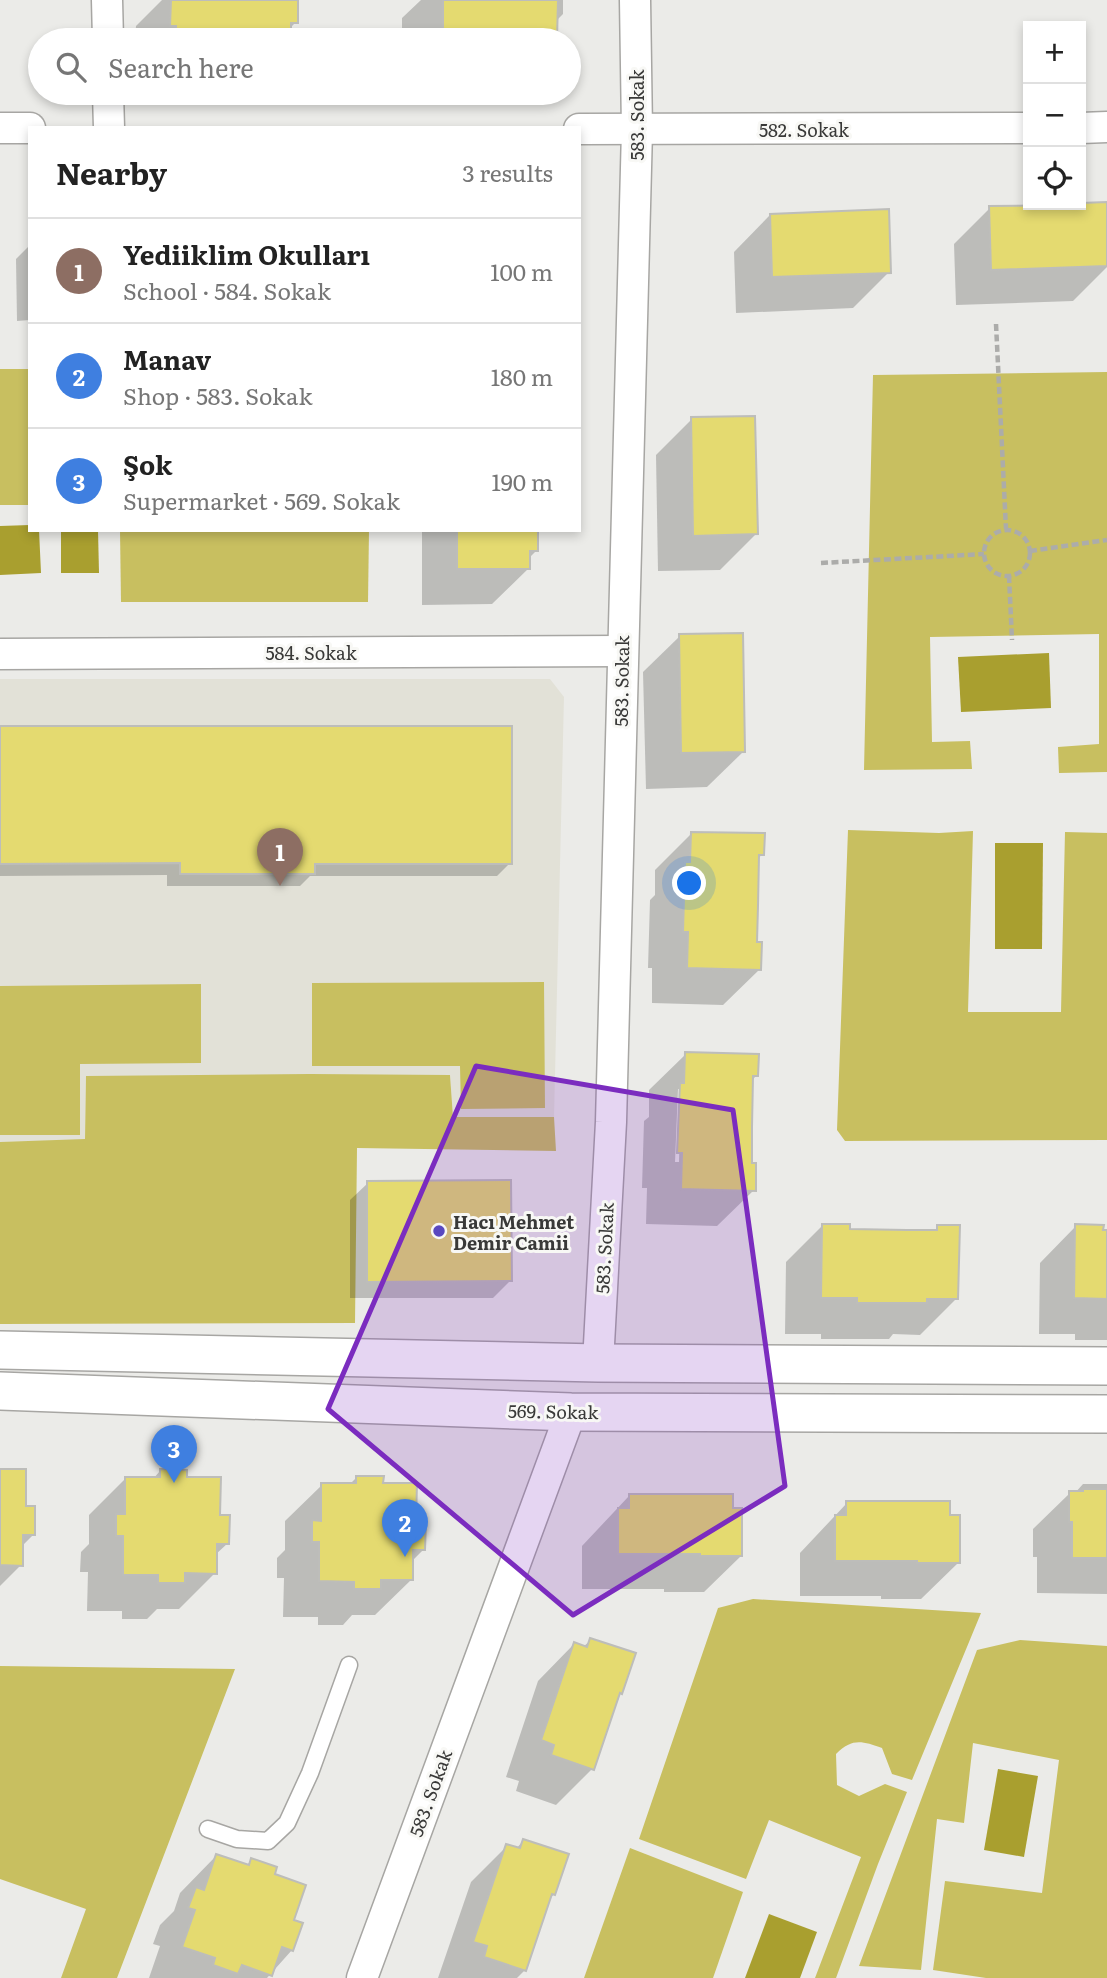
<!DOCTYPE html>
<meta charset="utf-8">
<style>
body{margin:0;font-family:Literata,serif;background:#f2f2f2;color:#222}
.controls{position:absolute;right:21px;top:21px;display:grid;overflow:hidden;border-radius:0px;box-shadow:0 4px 10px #0003}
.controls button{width:63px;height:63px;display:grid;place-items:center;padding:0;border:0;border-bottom:2px solid #e0e0e0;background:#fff;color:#222;font:35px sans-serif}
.you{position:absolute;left:690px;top:884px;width:24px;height:24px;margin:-18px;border:5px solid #fff;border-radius:50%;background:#1a73e8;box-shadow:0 0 0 10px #1a73e833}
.badge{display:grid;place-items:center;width:46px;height:46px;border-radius:50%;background:#5948c0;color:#fff;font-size:23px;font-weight:700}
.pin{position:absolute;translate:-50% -58px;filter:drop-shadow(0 2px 4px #0008)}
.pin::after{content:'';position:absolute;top:37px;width:24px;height:21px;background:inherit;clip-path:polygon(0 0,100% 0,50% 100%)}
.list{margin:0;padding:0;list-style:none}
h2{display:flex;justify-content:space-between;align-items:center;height:91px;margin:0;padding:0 28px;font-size:30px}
h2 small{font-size:23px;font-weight:400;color:#767676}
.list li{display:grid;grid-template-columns:46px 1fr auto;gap:21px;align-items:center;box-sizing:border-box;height:105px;padding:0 28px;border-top:2px solid #e0e0e0}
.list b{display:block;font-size:26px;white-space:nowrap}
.list p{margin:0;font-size:23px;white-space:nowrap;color:#767676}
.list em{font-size:23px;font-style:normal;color:#767676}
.icon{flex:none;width:38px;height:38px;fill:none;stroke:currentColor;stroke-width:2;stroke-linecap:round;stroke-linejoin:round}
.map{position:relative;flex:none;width:1107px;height:1978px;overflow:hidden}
.search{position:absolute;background:#fff;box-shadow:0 4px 10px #0003;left:28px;top:28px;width:553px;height:77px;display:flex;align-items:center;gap:18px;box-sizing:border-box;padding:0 24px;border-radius:38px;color:#767676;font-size:26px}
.panel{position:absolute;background:#fff;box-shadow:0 4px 10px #0003;left:28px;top:126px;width:553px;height:406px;border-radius:0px}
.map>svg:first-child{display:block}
.built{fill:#e2e1d7}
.green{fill:#c8bf60}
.water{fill:#a99f2f}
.shadow{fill:#0003;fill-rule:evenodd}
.building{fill:#e4da70;stroke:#bdbdba;stroke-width:2}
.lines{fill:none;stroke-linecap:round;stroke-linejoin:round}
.service-casing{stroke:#a7a6a3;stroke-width:19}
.minor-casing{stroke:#a7a6a3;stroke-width:33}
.tertiary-casing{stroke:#a7a6a3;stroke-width:40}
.path{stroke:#acacaa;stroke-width:4.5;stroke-dasharray:7 3.5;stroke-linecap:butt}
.service{stroke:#fff;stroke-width:16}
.minor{stroke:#fff;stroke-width:30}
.tertiary{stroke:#fff;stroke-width:37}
.marked{fill:#7b2cbf;fill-opacity:0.2;stroke:#7b2cbf;stroke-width:5;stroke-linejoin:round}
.poi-dot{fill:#5948c0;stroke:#f8f8f5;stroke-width:2.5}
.labels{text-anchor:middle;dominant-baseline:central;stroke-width:6;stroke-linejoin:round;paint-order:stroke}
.street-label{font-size:18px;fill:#393938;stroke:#f8f8f5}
.poi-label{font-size:18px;font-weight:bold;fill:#393938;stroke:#f8f8f5;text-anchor:start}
</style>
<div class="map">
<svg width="1107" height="1978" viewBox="0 0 1107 1978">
<rect width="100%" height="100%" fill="#ebebe8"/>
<!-- built -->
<polygon class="built" points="0,679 550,679 564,697 554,1117 453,1117 450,1075 86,1077 85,1140 0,1142"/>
<!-- green -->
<g class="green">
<rect x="0" y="369" width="30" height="136"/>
<polygon points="1107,372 1107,772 1059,773 1058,747 1099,744 1099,634 930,637 932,742 970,741 972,769 864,770 873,375"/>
<polygon points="120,530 369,530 368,602 121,602"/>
<polygon points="848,830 939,833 973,831 968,1012 1061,1012 1065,832 1107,833 1107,1140 845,1141 837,1130"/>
<polygon points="544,982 545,1108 461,1109 460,1066 312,1066 312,983"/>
<polygon points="201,984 201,1063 80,1064 80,1135 0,1135 0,986"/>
<polygon points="310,1074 450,1075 453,1117 554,1117 556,1151 357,1148 355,1323 0,1324 0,1142 85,1139 86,1076"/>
<path d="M753,1599L981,1613L912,1780L892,1774L882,1748C862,1741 852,1738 836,1754L837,1785L859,1796L885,1784L907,1792L878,1864L836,1978H815L861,1857L769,1820L746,1879L639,1839L718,1608Z"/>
<polygon points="1020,1640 1107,1646 1107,1978 986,1978 933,1970 945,1881 1042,1893 1059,1760 973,1743 964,1823 937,1819 921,1970 859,1966 977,1650"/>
<polygon points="0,1666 235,1669 117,1978 61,1978 86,1909 0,1879"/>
<polygon points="630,1848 743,1892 713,1978 584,1978"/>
</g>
<!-- water -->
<g class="water">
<polygon points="30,525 30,530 39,530 41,573 0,575 0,526"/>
<polygon points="61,530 98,530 99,573 61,573"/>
<polygon points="1049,653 1051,708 961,712 958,657"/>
<polygon points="995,843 1043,843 1042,949 995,949"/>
<polygon points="998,1769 1038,1776 1024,1857 984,1850"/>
<polygon points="769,1914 817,1932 800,1978 745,1978"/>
</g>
<!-- shadow -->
<g class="shadow">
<polygon points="162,0 296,0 296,22 289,29 289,40 135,40 136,26"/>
<polygon points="421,0 563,0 563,14 556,21 556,40 402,40 402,18"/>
<polygon points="1107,203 1107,267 1073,301 956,305 954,244 990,208"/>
<polygon points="770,215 889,272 853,308 736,313 734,252"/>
<polygon points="30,245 30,320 17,321 16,259"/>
<polygon points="692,419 756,534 720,570 658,571 656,455"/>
<polygon points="422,530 536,530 536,551 529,558 529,568 492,604 422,605"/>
<polygon points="680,636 744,751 707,787 646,789 643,672"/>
<polygon points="0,728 510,863 497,876 310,876 300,886 167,886 167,875 0,876"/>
<polygon points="692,833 763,854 757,859 756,943 760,969 723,1005 652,1003 652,968 648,968 650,900 655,895 655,870"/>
<path d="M686,1054L757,1075L752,1080L750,1164L754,1190L717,1226L646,1224L647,1188H642L644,1121L649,1117V1090ZM678,1089H681L679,1162H675Z"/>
<polygon points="368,1183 510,1281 493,1298 350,1298 350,1200"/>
<polygon points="823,1225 848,1231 933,1232 938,1227 956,1299 920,1335 893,1334 889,1339 821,1339 821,1334 785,1334 786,1262"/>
<polygon points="1076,1226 1107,1232 1107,1340 1075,1340 1075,1334 1039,1334 1040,1263"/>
<polygon points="0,1470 24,1508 33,1535 21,1547 21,1565 0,1586"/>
<polygon points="160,1471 185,1479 219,1516 228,1543 215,1555 215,1573 179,1609 157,1609 147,1619 122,1619 122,1611 87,1611 88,1572 80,1572 81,1552 89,1544 89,1515 126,1478 153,1479"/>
<polygon points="357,1477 381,1485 414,1522 424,1549 412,1561 412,1579 375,1615 352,1615 343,1625 318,1625 318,1617 283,1617 284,1578 277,1578 277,1558 285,1550 285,1521 322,1485 349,1485"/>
<polygon points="1083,1484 1107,1484 1107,1594 1037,1593 1037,1557 1033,1557 1033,1529 1070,1493 1075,1493"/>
<polygon points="629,1496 731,1510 741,1556 704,1592 664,1592 664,1589 582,1589 582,1546"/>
<polygon points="847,1503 948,1517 958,1563 921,1599 881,1599 881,1596 800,1596 800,1553"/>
<polygon points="591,1640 621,1693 616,1698 592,1769 556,1805 516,1791 519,1781 506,1777 538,1681 574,1644 583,1647"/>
<polygon points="523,1841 554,1894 549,1899 525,1970 517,1978 438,1978 471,1882 507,1846 516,1849"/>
<polygon points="216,1856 246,1866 252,1860 273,1875 292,1921 292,1950 267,1978 149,1978 160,1946 153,1944 160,1925 174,1911 180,1893"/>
</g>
<!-- building -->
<g class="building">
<polygon points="171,0 298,0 298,23 291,23 291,40 176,40 176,26 170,26"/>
<polygon points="443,0 558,0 557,40 443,40"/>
<polygon points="1107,202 1107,266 991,270 989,206 1081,205 1081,203"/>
<polygon points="889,209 891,273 772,277 770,214"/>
<polygon points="755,416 758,534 693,536 691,417"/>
<polygon points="457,530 538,530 538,551 530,551 530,569 457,569"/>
<polygon points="743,633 745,752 681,753 679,634"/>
<polygon points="0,726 512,726 512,864 315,864 315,874 180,874 180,863 0,864"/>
<polygon points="691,832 765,833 764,855 759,855 758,906 757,942 762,942 761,970 687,968 688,932 683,932 685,862 690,862"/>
<polygon points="685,1052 759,1054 758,1076 753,1076 752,1127 752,1163 756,1163 756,1191 681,1189 682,1153 677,1153 680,1083 684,1083"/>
<polygon points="511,1180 512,1281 367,1282 367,1181"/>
<polygon points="822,1224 850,1224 850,1229 907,1230 937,1230 937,1225 960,1225 958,1299 927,1299 927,1303 857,1303 857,1298 821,1298"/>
<polygon points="1075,1224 1104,1225 1103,1230 1107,1230 1107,1299 1074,1298"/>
<polygon points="0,1469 26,1469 26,1506 35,1506 35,1535 23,1535 23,1566 0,1565"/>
<polygon points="160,1469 187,1470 187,1477 221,1477 220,1515 230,1515 229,1544 217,1544 217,1574 185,1573 185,1583 158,1583 158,1575 123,1575 123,1536 116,1536 116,1514 125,1514 125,1477 160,1477"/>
<polygon points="356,1476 384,1476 383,1483 417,1483 416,1521 426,1521 425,1550 413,1550 413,1580 381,1580 381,1589 354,1589 354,1582 319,1581 319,1542 312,1542 312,1520 321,1521 321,1483 356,1483"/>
<polygon points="1083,1489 1107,1489 1107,1558 1072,1558 1072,1522 1069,1522 1069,1491 1083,1491"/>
<polygon points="629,1494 733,1494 733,1508 742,1508 742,1556 700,1556 700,1554 618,1554 618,1508 629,1508"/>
<polygon points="846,1501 950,1501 950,1515 960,1515 960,1563 917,1563 917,1561 835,1561 835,1515 846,1515"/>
<polygon points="590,1638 636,1653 622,1694 620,1693 594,1770 551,1755 554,1745 541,1740 574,1642 587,1647"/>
<polygon points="523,1839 569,1854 555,1895 552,1894 526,1971 484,1957 487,1946 473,1942 506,1844 520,1848"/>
<polygon points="216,1854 249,1865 251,1858 277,1867 275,1874 306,1885 294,1920 303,1923 293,1951 282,1947 272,1976 242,1965 238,1974 213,1965 215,1958 182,1947 195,1910 188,1908 196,1887 204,1890"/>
</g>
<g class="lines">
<defs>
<polyline id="service" points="208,1829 237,1839 268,1841 287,1823 310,1773 349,1665"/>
<g id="minor">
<polyline points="107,0 108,40"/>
<polyline points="108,93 109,128"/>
<polyline points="0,128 30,128"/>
<polyline points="1081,128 1107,127"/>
<polyline points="579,129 1028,128"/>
<polyline points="0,654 622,651"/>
<polyline points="598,1363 611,1122 637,130 635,0"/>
<polyline points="362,1978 571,1412"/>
</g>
<g id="tertiary">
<polyline points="0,1350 598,1363 1107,1366"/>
<polyline points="0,1391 571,1412 1107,1414"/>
</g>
</defs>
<!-- service casing -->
<use href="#service" class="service-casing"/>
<!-- minor casing -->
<use href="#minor" class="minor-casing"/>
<!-- tertiary casing -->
<use href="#tertiary" class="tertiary-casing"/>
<!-- path -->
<g class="path">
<polyline points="996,324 1006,529"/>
<circle cx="1007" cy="553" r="23"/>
<polyline points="1030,551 1107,540"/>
<polyline points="821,563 984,554"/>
<polyline points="1009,576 1012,640"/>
</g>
<!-- service -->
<use href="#service" class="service"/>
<!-- minor -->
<use href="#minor" class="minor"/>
<!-- tertiary -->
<use href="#tertiary" class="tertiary"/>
</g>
<!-- marked area -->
<path class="marked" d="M476,1066L733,1110L785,1486L573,1615L328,1409Z"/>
<!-- markers -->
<circle class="poi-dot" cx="439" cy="1231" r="7"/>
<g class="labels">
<!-- street labels -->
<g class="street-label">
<text transform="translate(636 115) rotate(-90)">583. Sokak</text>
<text x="804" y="129">582. Sokak</text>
<text x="311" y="652">584. Sokak</text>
<text transform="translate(621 681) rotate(-89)">583. Sokak</text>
<text transform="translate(604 1248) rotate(-87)">583. Sokak</text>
<text transform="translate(553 1411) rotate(1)">569. Sokak</text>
<text transform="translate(430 1793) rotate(-70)">583. Sokak</text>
</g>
<!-- poi labels -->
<g class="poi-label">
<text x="453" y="1221">Hacı Mehmet<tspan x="453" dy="21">Demir Camii</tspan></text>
</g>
</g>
</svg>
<div class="controls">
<button>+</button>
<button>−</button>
<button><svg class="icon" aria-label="locate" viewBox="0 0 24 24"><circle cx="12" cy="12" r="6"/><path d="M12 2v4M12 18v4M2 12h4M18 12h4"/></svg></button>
</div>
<div class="you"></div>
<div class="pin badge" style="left:280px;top:886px;background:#8d6e63">1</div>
<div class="pin badge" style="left:405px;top:1557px;background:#3f7fe0">2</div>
<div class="pin badge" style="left:174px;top:1483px;background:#3f7fe0">3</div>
<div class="search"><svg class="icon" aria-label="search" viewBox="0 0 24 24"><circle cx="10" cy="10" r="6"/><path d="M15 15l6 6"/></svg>Search here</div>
<section class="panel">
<h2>Nearby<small>3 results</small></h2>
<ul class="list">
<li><span class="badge" style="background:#8d6e63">1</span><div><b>Yediiklim Okulları</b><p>School · 584. Sokak</p></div><em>100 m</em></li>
<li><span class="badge" style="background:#3f7fe0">2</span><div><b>Manav</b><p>Shop · 583. Sokak</p></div><em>180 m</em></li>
<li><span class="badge" style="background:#3f7fe0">3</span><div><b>Şok</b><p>Supermarket · 569. Sokak</p></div><em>190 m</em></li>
</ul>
</section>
</div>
